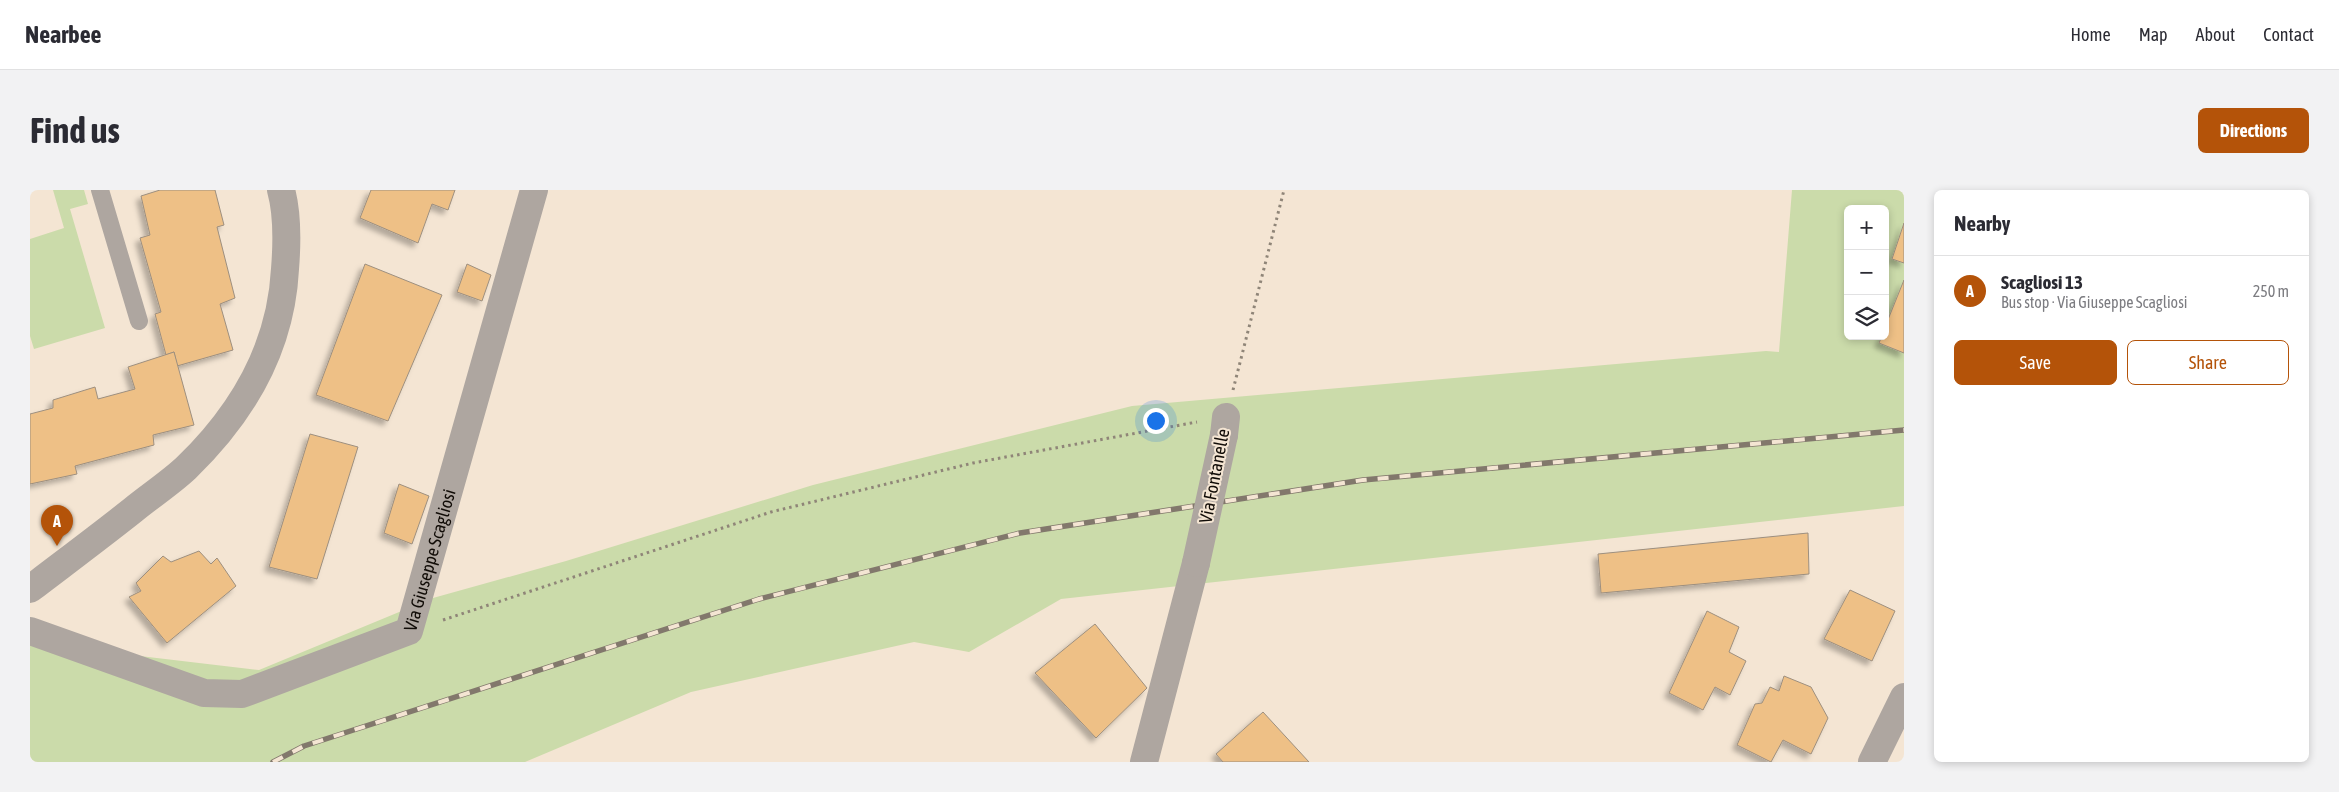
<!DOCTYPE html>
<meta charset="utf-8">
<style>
body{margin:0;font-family:"Asap Condensed",sans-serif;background:#f2f2f3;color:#2b2b33}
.controls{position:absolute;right:15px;top:15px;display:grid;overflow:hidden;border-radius:8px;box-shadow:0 2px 8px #0003}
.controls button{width:45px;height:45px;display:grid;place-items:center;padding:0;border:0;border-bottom:1px solid #e1e1e2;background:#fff;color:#2b2b33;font:25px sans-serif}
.you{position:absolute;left:1125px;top:230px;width:18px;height:18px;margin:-12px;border:4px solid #fff;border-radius:50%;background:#1a73e8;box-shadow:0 0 0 8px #1a73e833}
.badge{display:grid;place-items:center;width:32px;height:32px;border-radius:50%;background:#b45309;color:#fff;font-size:16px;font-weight:700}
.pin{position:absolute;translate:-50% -41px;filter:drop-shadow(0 1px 2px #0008)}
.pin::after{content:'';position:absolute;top:26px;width:18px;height:15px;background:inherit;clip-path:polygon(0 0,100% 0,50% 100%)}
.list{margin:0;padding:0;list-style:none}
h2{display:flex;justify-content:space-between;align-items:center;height:65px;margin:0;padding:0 20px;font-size:21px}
h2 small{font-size:16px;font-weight:400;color:#7c7c81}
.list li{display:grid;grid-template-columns:32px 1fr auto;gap:15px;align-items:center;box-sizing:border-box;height:70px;padding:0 20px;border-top:1px solid #e1e1e2}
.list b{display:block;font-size:19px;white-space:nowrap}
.list p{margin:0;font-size:16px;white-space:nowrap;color:#7c7c81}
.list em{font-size:16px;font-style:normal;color:#7c7c81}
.actions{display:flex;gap:10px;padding:15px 20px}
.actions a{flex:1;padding:11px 0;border:1px solid #b45309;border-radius:8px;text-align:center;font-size:18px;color:#b45309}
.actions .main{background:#b45309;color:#fff}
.icon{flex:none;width:28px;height:28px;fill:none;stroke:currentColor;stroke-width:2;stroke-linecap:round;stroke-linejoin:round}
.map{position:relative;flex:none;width:1874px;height:572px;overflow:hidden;border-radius:8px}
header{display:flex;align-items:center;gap:30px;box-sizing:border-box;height:70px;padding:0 25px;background:#fff;border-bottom:1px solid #e1e1e2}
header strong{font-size:24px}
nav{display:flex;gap:28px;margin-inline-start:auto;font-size:18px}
.intro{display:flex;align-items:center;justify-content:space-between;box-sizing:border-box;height:120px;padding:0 30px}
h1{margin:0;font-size:35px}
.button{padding:12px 22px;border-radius:8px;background:#b45309;color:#fff;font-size:18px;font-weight:700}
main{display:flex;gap:30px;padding:0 30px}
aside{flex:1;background:#fff;border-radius:8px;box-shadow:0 2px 8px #0003}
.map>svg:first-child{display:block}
.green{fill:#cbdbaa;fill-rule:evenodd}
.building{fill:#eec086;stroke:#9d8f7f;filter:url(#shadow)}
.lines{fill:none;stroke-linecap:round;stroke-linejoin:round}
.path{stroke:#8f8578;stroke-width:3;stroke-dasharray:2.5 4;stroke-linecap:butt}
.lane{stroke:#aea6a0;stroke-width:18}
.street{stroke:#aea6a0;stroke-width:28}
.rail-casing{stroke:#82786c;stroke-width:5.5}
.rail{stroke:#f4e5d3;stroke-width:4;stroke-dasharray:11;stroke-linecap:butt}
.street-bridge{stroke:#aea6a0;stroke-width:28}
.labels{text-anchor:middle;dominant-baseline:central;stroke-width:4;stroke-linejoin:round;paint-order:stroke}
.street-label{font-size:18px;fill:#110c07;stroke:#f4e5d3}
</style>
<header>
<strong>Nearbee</strong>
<nav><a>Home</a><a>Map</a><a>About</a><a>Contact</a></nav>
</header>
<div class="intro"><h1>Find us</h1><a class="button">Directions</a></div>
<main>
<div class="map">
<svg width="1874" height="572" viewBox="0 0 1874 572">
<defs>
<filter id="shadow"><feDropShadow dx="-4.5" dy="4.5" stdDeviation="2.5" flood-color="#0004"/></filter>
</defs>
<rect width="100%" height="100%" fill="#f4e5d3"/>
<!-- green -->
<g class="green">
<polygon points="23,0 54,0 58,14 40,19 75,138 4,159 0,146 0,49 34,38"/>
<path d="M1762,0H1874V316L1031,409L939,462L884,452L661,502L495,572H0V453L229,480L403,408L536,371L783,295L1102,216L1736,161L1749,162ZM1818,19H1855V146H1818Z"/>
</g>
<!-- building -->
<g class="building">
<polygon points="130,0 185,0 194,35 187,37 205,108 190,114 203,160 147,176 144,162 136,165 125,124 131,122 110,48 120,45 111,6"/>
<polygon points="341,0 425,0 418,20 402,14 388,53 330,28"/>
<polygon points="1874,33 1874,73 1862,69"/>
<polygon points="335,74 412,105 358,231 286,205"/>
<polygon points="437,74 461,85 452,111 427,102"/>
<polygon points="1874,90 1874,163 1849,153 1852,146 1855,146 1855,137"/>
<polygon points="144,162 164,235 123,245 124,255 45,276 47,284 0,294 0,224 23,218 23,210 65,197 68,209 105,199 98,177"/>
<polygon points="280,244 328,257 287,389 239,377"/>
<polygon points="369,294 399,306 382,354 354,343"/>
<polygon points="1778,343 1779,384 1571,403 1568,364"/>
<polygon points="169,361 181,374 187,368 206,396 137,453 99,407 111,401 106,393 133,366 141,372"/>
<polygon points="1820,400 1865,421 1842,471 1794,449"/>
<polygon points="1677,421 1709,437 1699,462 1716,471 1700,505 1685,497 1673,520 1639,503"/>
<polygon points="1065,434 1117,498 1066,548 1005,483"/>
<polygon points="1754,486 1781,497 1798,528 1781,564 1753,550 1741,572 1707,555 1725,514 1732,513 1740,497 1749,501"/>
<polygon points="1233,522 1279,572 1193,572 1186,564"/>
</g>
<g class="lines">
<!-- path -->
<g class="path">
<polyline points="1203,200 1254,0"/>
<polyline points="413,430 741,322 943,273 1167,232"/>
</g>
<!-- lane -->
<polyline class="lane" points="70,0 109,131"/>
<!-- street -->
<g class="street">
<polyline points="1194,245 1196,227"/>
<path d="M0,399C34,373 69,347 103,320C120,306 140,293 156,278C212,224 251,158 255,79C257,54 258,25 251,0"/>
<path id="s1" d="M0,441L174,503L212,504L379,441L504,0"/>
<polyline points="1114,572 1166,373"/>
<polyline points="1842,572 1874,507"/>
</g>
<defs>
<polyline id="rail" points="243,572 274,556 729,409 990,343 1333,290 1874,240"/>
</defs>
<!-- rail casing -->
<use href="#rail" class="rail-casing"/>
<!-- rail -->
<use href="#rail" class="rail"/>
<!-- street-bridge -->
<polyline class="street-bridge" points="1166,373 1194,245"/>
</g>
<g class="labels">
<!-- street labels -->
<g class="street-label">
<text transform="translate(1184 286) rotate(-79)">Via Fontanelle</text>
<text stroke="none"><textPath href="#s1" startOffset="475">Via Giuseppe Scagliosi</textPath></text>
</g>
</g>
</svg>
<div class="controls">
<button>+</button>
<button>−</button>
<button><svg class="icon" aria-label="layers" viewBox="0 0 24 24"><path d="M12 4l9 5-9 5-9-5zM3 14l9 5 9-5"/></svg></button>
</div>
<div class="you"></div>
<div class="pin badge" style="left:27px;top:356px">A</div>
</div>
<aside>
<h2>Nearby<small></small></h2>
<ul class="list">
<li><span class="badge">A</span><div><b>Scagliosi 13</b><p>Bus stop · Via Giuseppe Scagliosi</p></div><em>250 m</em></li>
</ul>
<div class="actions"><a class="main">Save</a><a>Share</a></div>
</aside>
</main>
